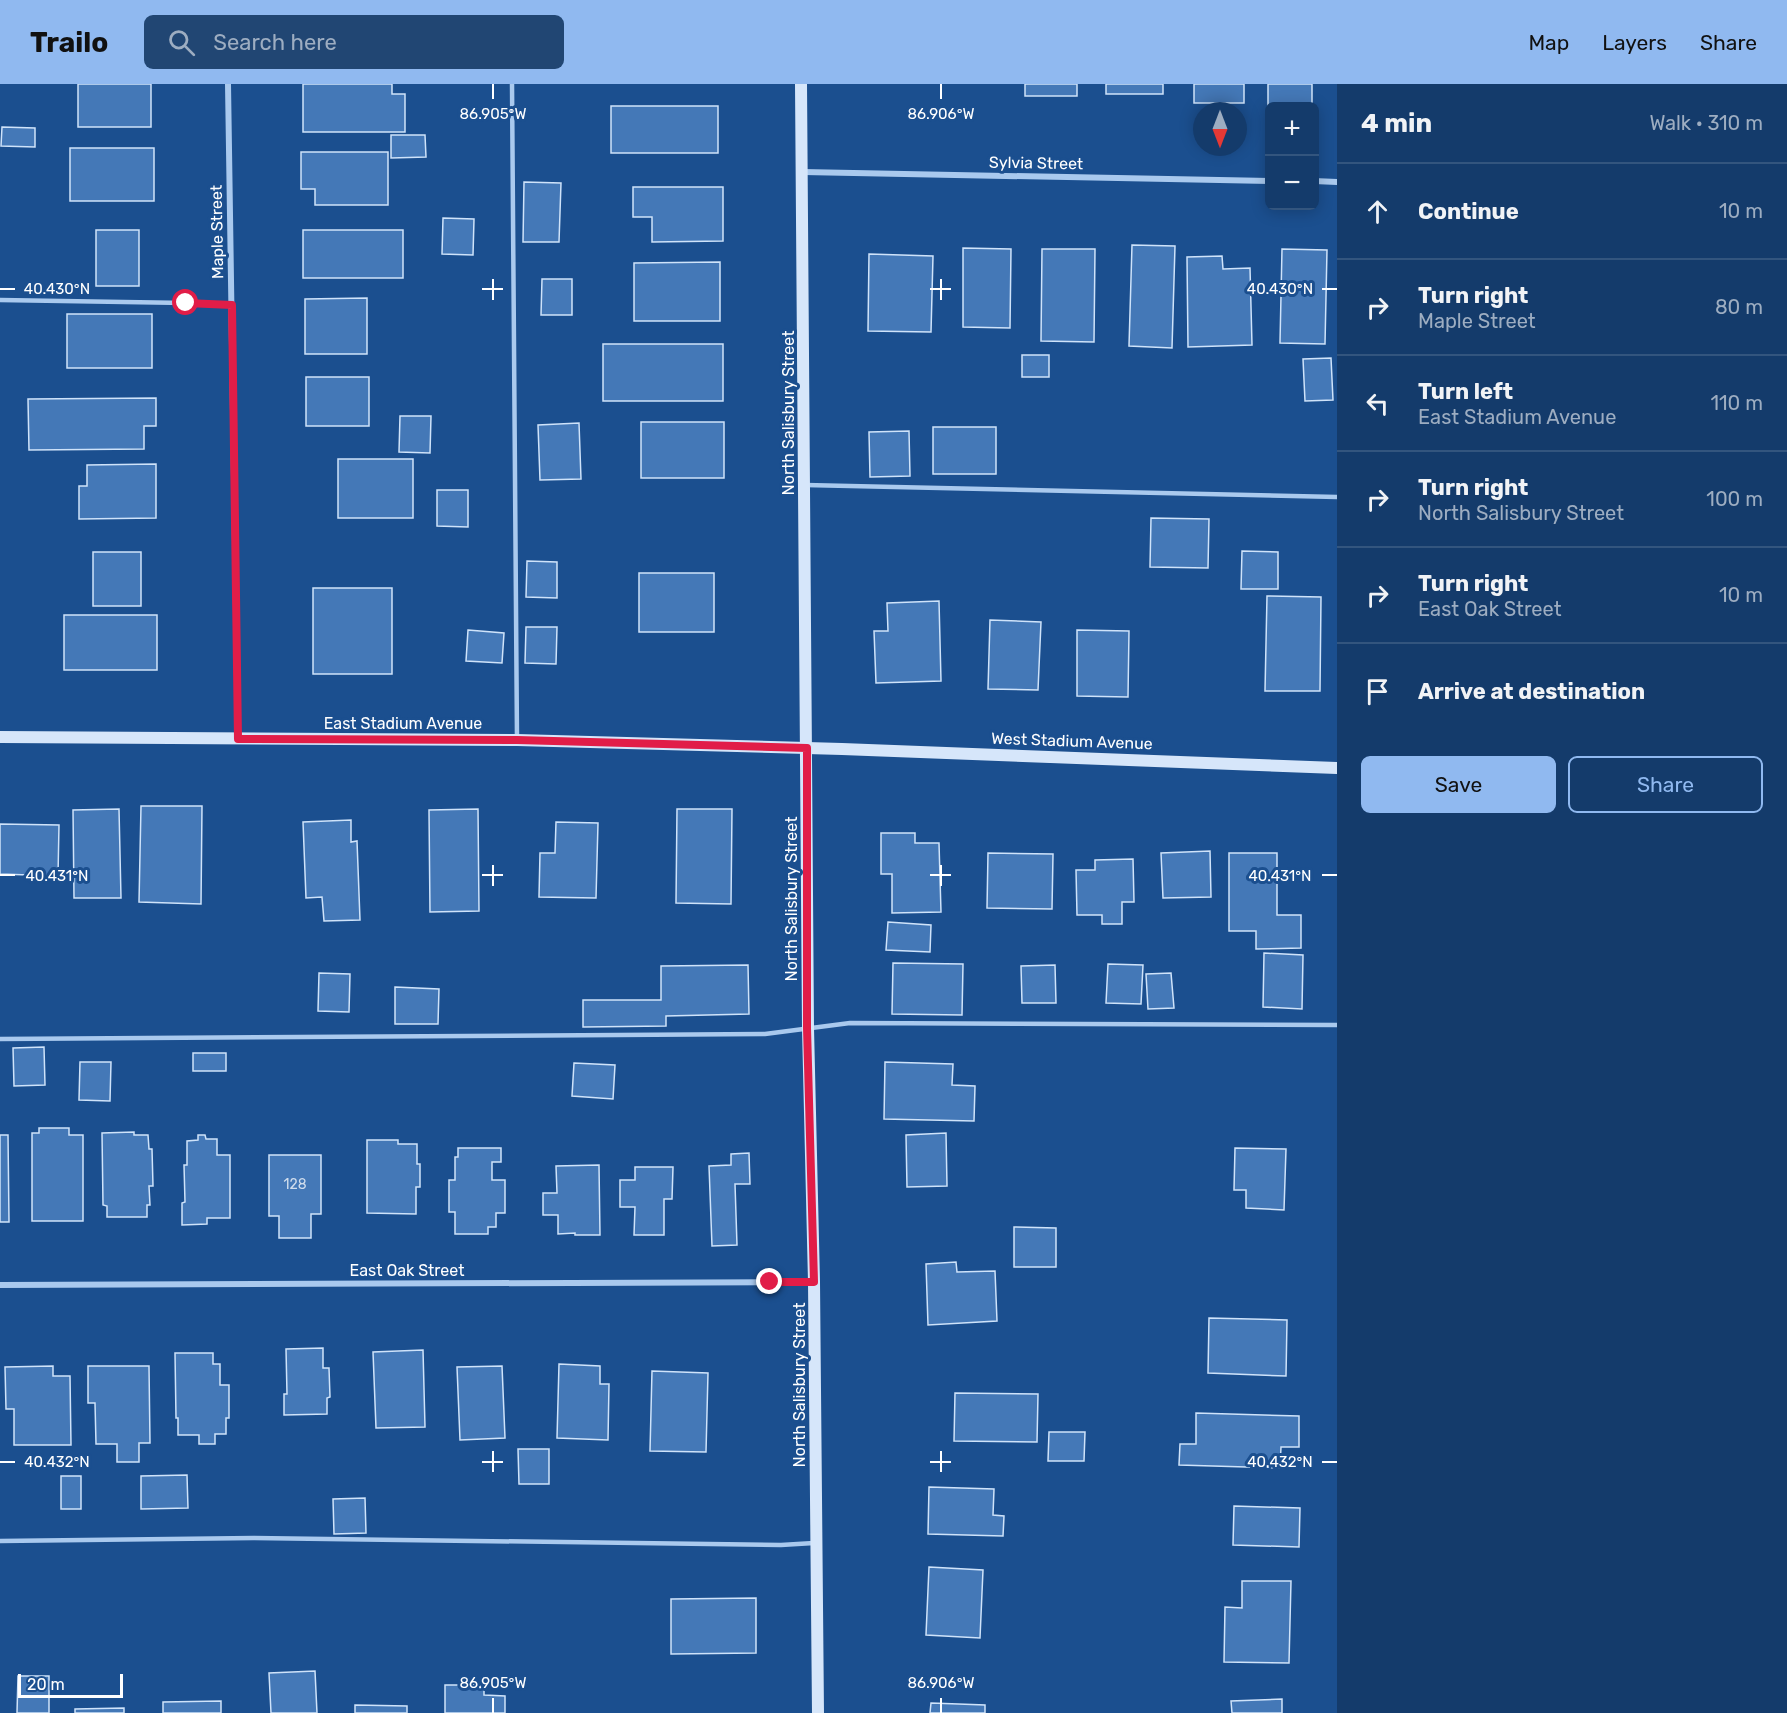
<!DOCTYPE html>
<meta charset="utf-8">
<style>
body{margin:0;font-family:Rubik,sans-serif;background:#214673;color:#f1f3f6}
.controls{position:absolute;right:18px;top:18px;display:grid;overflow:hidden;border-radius:9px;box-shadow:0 3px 15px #0003}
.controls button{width:54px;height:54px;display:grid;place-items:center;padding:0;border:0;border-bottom:2px solid #33557e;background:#143b6b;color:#f1f3f6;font:30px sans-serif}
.compass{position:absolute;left:1193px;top:18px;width:54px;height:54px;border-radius:50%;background:#143b6b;box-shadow:0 3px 15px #0003;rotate:180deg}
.scale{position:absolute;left:18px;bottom:15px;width:105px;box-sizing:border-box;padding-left:6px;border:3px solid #fff;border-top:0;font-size:16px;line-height:21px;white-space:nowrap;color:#fff;-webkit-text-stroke:4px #1b4f8f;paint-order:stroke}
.stop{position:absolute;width:18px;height:18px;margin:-14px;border:4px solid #e11d48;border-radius:50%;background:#fff}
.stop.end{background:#e11d48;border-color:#fff;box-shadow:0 2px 6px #0008}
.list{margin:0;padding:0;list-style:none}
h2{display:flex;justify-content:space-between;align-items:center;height:78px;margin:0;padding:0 24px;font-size:26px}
h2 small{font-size:20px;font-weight:400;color:#9dadc1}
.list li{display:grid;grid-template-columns:39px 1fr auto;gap:18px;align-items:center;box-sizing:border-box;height:96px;padding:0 24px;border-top:2px solid #33557e}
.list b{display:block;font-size:22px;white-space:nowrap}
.list p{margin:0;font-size:20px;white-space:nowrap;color:#9dadc1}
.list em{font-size:20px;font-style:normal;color:#9dadc1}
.actions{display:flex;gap:12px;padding:18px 24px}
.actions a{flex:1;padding:14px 0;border:2px solid #90b9f0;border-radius:9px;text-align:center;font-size:21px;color:#90b9f0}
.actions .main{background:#90b9f0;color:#111}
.icon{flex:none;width:33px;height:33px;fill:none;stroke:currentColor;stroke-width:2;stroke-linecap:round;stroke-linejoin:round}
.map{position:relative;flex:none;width:1337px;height:1629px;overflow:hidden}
header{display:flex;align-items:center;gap:36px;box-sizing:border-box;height:84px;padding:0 30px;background:#90b9f0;color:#111}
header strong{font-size:28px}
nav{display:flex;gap:33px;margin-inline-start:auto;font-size:21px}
.search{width:420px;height:54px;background:#214673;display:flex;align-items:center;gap:15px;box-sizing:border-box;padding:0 21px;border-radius:9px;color:#9dadc1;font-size:22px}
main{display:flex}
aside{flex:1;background:#143b6b}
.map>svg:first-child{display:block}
.building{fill:#4478b7;stroke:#cfe3fa;stroke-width:1.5}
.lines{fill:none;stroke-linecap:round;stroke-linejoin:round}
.lane{stroke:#a9c9ee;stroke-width:4.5}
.street{stroke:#a9c9ee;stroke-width:6}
.secondary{stroke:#d6e6fa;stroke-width:12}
.route{stroke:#e11d48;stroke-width:8}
.ticks{fill:none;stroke:#fff;stroke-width:2}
.labels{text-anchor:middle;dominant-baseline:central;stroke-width:6;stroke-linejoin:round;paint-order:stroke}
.number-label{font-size:14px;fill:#d0dded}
.street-label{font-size:16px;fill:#fff;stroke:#1b4f8f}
.ticks-label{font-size:15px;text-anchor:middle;fill:#fff;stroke:#1b4f8f;stroke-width:6;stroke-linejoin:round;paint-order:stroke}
</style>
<header>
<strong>Trailo</strong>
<div class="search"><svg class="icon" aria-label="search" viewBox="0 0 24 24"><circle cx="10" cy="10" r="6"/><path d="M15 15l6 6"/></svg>Search here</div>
<nav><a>Map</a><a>Layers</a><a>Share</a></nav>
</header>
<main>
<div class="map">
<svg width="1337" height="1629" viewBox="0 0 1337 1629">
<rect width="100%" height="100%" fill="#1b4f8f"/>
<!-- building -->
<g class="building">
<rect x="78" y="0" width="73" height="43"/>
<polygon points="303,0 392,0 392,10 405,10 405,48 303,48"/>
<rect x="1025" y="0" width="52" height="12"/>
<rect x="1106" y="0" width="57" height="10"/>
<rect x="1194" y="0" width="50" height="19"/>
<polygon points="1268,0 1312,0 1312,22 1270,22 1270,26 1268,26"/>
<rect x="611" y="22" width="107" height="47"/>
<polygon points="2,43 35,44 35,63 1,62"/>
<polygon points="391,51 425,51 426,73 391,74"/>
<rect x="70" y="64" width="84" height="53"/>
<polygon points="301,68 388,68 388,121 315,121 315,105 301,105"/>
<polygon points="524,98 561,99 559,158 523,158"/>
<polygon points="633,103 723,103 723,157 652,158 652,133 633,133"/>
<polygon points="443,134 474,135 473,171 442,170"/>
<rect x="96" y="146" width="43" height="56"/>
<rect x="303" y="146" width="100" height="48"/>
<polygon points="1132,161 1175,162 1172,264 1129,262"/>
<polygon points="963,164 1011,165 1010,244 963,243"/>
<polygon points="1042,165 1095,165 1094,258 1041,257"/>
<polygon points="1282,165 1327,166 1325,260 1280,259"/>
<polygon points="869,170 933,172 931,248 868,247"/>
<polygon points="1222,172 1223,185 1250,184 1252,261 1188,263 1187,173"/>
<polygon points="720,178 720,237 634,237 634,179"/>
<polygon points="542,195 572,195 572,231 541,231"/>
<polygon points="367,214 367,270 305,270 305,215"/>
<rect x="67" y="230" width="85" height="54"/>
<rect x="603" y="260" width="120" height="57"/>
<rect x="1022" y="271" width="27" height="22"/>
<polygon points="1331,274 1333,316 1305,317 1303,275"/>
<rect x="306" y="293" width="63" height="49"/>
<polygon points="156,314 156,342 144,342 144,365 29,366 28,315"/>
<polygon points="400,332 431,332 430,369 399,368"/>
<rect x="641" y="338" width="83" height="56"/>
<polygon points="579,339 581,395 540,396 538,341"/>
<rect x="933" y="343" width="63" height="47"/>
<polygon points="909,347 910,392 870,393 869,348"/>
<rect x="338" y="375" width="75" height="59"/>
<polygon points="156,380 156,434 79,435 79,402 87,402 87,381"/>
<polygon points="437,406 468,406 468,443 437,442"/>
<polygon points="1151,434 1209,435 1208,484 1150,483"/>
<polygon points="1242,467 1278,468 1278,505 1241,505"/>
<rect x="93" y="468" width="48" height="54"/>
<polygon points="527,477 557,478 557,514 526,513"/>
<rect x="639" y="489" width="75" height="59"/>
<rect x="313" y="504" width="79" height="86"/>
<polygon points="1267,512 1321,513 1320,607 1265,607"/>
<polygon points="939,517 941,597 876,599 874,547 888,547 887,519"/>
<rect x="64" y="531" width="93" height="55"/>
<polygon points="990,536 1041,538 1038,606 988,605"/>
<polygon points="526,543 557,543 556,580 525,579"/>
<polygon points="468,546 504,549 502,579 466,577"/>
<polygon points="1077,546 1129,547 1128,613 1077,612"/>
<polygon points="141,722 202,722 201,820 139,818"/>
<polygon points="119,725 121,814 74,814 73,726"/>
<polygon points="478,725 479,827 430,828 429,726"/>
<polygon points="677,725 732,725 731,820 676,819"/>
<polygon points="351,736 351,758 357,757 360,836 324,837 322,813 306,814 303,738"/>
<polygon points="556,738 598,739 596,814 539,813 540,769 555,769"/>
<polygon points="0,740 59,741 58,792 0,790"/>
<polygon points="881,749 915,749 915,759 939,759 941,828 892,829 892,790 881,790"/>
<polygon points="1210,767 1211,813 1163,814 1161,769"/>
<polygon points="988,769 1053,770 1052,825 987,824"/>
<polygon points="1229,769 1277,769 1277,831 1301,831 1301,864 1256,865 1256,847 1229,847"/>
<polygon points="1133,775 1134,818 1122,818 1122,840 1102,840 1102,831 1077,831 1076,786 1095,786 1095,776"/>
<polygon points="888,838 931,841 930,868 886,866"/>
<polygon points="1264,869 1303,871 1302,925 1263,923"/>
<polygon points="893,879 963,880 962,931 892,930"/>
<polygon points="1108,880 1143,881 1141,920 1106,919"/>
<polygon points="748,881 749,930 666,932 666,942 583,943 583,916 661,916 661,882"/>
<polygon points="1055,881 1056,919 1022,919 1021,882"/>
<polygon points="319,889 350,890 349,928 318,927"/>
<polygon points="1171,889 1174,924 1148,925 1146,890"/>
<polygon points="395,903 439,905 438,940 395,940"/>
<polygon points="44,963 45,1001 14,1002 13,964"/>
<rect x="193" y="969" width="33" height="18"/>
<polygon points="80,978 111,978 110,1017 79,1016"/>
<polygon points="885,978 953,980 952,1001 975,1002 974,1037 884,1035"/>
<polygon points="574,979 615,981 613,1015 572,1012"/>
<polygon points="39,1044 69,1044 69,1051 83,1051 83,1137 32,1137 32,1049 39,1049"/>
<polygon points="134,1048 134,1051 148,1051 149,1065 152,1065 153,1102 149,1102 150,1121 147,1121 147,1133 107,1133 107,1122 103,1121 102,1049"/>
<polygon points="946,1049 947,1102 907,1103 906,1051"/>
<polygon points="0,1051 8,1051 9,1138 0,1138"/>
<polygon points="198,1051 205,1051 206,1055 217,1055 217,1071 230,1071 230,1134 207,1134 207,1140 182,1141 182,1119 185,1118 184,1081 187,1081 187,1057 198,1056"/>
<polygon points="367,1056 398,1056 398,1060 417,1060 417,1080 420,1080 420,1103 416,1103 416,1130 367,1129"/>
<polygon points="458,1064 501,1064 501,1078 492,1078 492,1096 505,1096 505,1129 496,1129 496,1143 488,1143 488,1150 455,1150 455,1128 449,1128 449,1096 455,1096 455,1073 458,1073"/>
<polygon points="1235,1064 1286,1065 1284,1126 1246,1124 1246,1106 1234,1106"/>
<polygon points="749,1069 750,1100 735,1100 737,1161 712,1162 709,1082 731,1081 731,1070"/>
<polygon points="269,1071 321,1071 321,1130 311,1130 311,1154 279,1154 279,1132 269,1132"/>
<polygon points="599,1081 600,1151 575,1151 575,1149 558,1150 558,1131 543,1131 543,1109 557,1109 556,1082"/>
<polygon points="635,1083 673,1083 672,1115 664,1115 664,1151 634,1151 635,1123 620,1123 620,1096 635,1096"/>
<polygon points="1014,1143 1056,1144 1056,1183 1014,1183"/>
<polygon points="956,1178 957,1188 995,1187 997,1237 928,1241 926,1180"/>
<polygon points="1209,1234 1287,1236 1286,1292 1208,1289"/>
<polygon points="323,1264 323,1284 329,1284 330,1313 327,1314 327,1330 284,1331 284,1310 287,1310 286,1265"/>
<polygon points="423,1266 425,1343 376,1344 373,1268"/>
<polygon points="175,1269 213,1269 213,1280 220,1280 220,1301 229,1301 229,1334 226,1334 226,1350 215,1350 215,1360 199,1360 199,1351 178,1351 178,1334 176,1334"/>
<polygon points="559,1280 600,1282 600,1300 609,1300 608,1356 557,1354"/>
<polygon points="53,1282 53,1292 70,1292 71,1361 14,1361 14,1325 6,1325 5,1283"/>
<polygon points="88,1282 149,1282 150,1359 139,1359 139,1378 117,1378 117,1360 96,1360 95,1319 88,1319"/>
<polygon points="502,1282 505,1354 460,1356 457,1283"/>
<polygon points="652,1287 708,1289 706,1368 650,1367"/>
<polygon points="955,1309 1038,1310 1037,1358 954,1357"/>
<polygon points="1196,1329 1299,1332 1299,1363 1281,1363 1280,1384 1179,1381 1180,1360 1196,1360"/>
<polygon points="1049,1348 1085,1348 1084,1377 1048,1377"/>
<polygon points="518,1365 549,1365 549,1400 519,1400"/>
<polygon points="187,1391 188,1424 141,1425 141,1392"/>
<rect x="61" y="1392" width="20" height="33"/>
<polygon points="929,1403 994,1405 993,1431 1004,1432 1003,1452 928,1450"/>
<polygon points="365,1414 366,1449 334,1450 333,1415"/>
<polygon points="1234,1422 1300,1424 1299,1463 1233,1461"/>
<polygon points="929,1483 983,1486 980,1554 926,1551"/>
<polygon points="1242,1497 1291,1497 1289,1579 1224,1578 1225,1523 1242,1524"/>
<polygon points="756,1514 756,1569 671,1570 671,1515"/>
<polygon points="315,1587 317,1629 271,1629 269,1589"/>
<polygon points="18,1592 49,1592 49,1629 17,1629"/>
<polygon points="445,1601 484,1601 484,1611 505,1612 505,1629 445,1629"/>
<polygon points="1282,1615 1282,1629 1232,1629 1231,1617"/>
<polygon points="221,1617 221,1629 163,1629 163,1618"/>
<polygon points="931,1619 985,1621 985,1629 930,1629"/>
<polygon points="355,1621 407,1622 407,1629 355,1629"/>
<polygon points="124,1624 124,1629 75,1629 75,1625"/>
</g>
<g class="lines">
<!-- lane -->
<g class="lane">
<polyline points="512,0 517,656"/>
<polyline points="0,216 186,219 232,221"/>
<polyline points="805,401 1337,413"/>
<polyline points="0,955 765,950 850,939 1337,941"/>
<polyline points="0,1457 254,1454 781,1461 814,1459"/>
</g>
<!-- street -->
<g class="street">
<polyline points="228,0 238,655"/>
<polyline points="803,88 1270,97"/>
<polyline points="1314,97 1337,98"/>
<polyline points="0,1201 814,1198"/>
</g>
<!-- secondary -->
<g class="secondary">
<polyline points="801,0 808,944 814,1198 818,1629"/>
<polyline points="0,653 517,656 842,665 1337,684"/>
</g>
</g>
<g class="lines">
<!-- route -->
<polyline class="route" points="186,219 232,221 238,655 517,656 807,664 807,944 814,1198 770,1198"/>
</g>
<!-- ticks -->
<path class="ticks" d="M493,0V15M941,0V15M493,195V216M941,195V216M0,205H15M482,205H503M930,205H951M1322,205H1337M493,781V802M941,781V802M0,791H15M482,791H503M930,791H951M1322,791H1337M493,1367V1388M941,1367V1388M0,1378H15M482,1378H503M930,1378H951M1322,1378H1337M493,1614V1629M941,1614V1629"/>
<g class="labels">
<!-- number labels -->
<g class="number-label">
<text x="295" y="1100">128</text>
</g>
<!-- street labels -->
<g class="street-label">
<text transform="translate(1036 79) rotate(1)">Sylvia Street</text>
<text transform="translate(217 148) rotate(-91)">Maple Street</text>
<text transform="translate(788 329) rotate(-90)">North Salisbury Street</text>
<text x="403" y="639">East Stadium Avenue</text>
<text transform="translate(1072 657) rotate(2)">West Stadium Avenue</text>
<text transform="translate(791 815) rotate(-90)">North Salisbury Street</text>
<text x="407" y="1186">East Oak Street</text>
<text transform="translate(799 1301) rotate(-90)">North Salisbury Street</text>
</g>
</g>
<g class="ticks-label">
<text x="493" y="35">86.905°W</text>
<text x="941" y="35">86.906°W</text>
<text x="1280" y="210">40.430°N</text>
<text x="57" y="210">40.430°N</text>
<text x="1280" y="797">40.431°N</text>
<text x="57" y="797">40.431°N</text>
<text x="1280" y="1383">40.432°N</text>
<text x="57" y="1383">40.432°N</text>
<text x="493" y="1604">86.905°W</text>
<text x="941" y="1604">86.906°W</text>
</g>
</svg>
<div class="controls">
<button>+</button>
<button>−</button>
</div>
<svg class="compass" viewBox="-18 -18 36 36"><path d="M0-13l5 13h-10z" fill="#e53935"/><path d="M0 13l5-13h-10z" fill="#9dadc1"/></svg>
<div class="scale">20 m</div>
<div class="stop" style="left:186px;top:219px"></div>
<div class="stop end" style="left:770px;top:1198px"></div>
</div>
<aside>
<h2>4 min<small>Walk · 310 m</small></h2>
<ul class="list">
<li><svg class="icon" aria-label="ahead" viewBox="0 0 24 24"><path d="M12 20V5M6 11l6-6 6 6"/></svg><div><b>Continue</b></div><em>10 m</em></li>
<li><svg class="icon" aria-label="right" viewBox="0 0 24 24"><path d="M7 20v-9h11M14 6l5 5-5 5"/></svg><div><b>Turn right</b><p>Maple Street</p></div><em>80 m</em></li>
<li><svg class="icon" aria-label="left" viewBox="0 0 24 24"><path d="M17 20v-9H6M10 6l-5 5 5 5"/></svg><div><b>Turn left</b><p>East Stadium Avenue</p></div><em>110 m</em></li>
<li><svg class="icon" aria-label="right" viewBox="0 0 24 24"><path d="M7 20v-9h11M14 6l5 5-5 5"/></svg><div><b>Turn right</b><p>North Salisbury Street</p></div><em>100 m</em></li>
<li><svg class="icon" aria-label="right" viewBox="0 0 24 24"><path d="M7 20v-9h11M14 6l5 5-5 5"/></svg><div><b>Turn right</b><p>East Oak Street</p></div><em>10 m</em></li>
<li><svg class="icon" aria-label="arrive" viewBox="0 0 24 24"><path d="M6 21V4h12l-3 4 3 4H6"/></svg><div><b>Arrive at destination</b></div></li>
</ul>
<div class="actions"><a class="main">Save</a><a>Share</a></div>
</aside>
</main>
